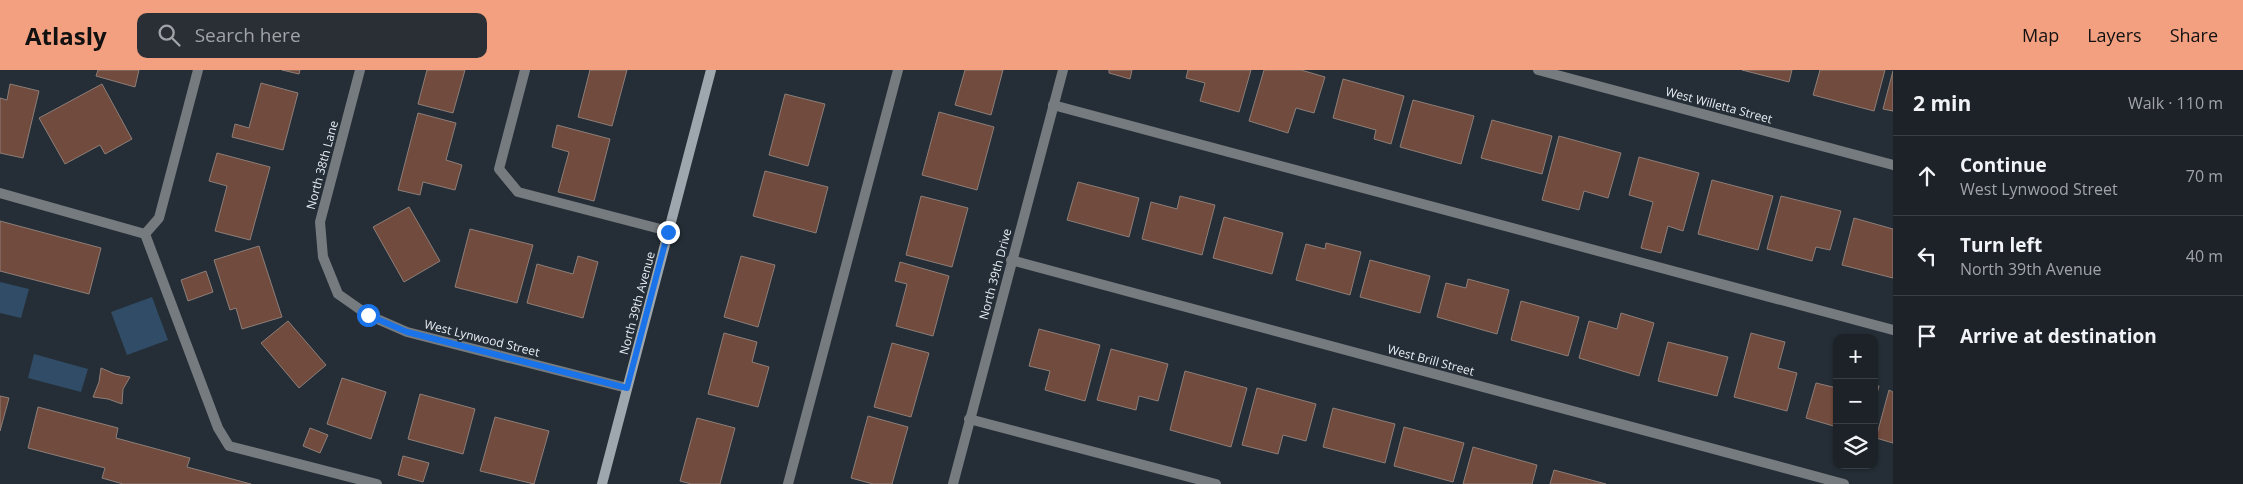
<!DOCTYPE html>
<meta charset="utf-8">
<style>
body{margin:0;font-family:"Open Sans",sans-serif;background:#292f34;color:#f1f3f6}
.controls{position:absolute;right:15px;bottom:15px;display:grid;overflow:hidden;border-radius:10px;box-shadow:0 1px 4px #0004}
.controls button{width:45px;height:45px;display:grid;place-items:center;padding:0;border:0;border-bottom:1px solid #3a3f45;background:#1c2228;color:#f1f3f6;font:25px sans-serif}
.stop{position:absolute;width:15px;height:15px;margin:-11px;border:4px solid #1a73e8;border-radius:50%;background:#fff}
.stop.end{background:#1a73e8;border-color:#fff;box-shadow:0 1px 5px #0008}
.list{margin:0;padding:0;list-style:none}
h2{display:flex;justify-content:space-between;align-items:center;height:65px;margin:0;padding:0 20px;font-size:21px}
h2 small{font-size:16px;font-weight:400;color:#a0a4a8}
.list li{display:grid;grid-template-columns:32px 1fr auto;gap:15px;align-items:center;box-sizing:border-box;height:80px;padding:0 20px;border-top:1px solid #3a3f45}
.list b{display:block;font-size:19px;white-space:nowrap}
.list p{margin:0;font-size:16px;white-space:nowrap;color:#a0a4a8}
.list em{font-size:16px;font-style:normal;color:#a0a4a8}
.icon{flex:none;width:28px;height:28px;fill:none;stroke:currentColor;stroke-width:2;stroke-linecap:round;stroke-linejoin:round}
.map{position:relative;flex:none;width:1893px;height:414px;overflow:hidden}
header{display:flex;align-items:center;gap:30px;box-sizing:border-box;height:70px;padding:0 25px;background:#f3a081;color:#111}
header strong{font-size:24px}
nav{display:flex;gap:28px;margin-inline-start:auto;font-size:18px}
.search{width:350px;height:45px;background:#292f34;display:flex;align-items:center;gap:12px;box-sizing:border-box;padding:0 18px;border-radius:10px;color:#a0a4a8;font-size:19px}
main{display:flex}
aside{flex:1;background:#1c2228}
.map>svg:first-child{display:block}
.green{fill:#304c66}
.building{fill:#714b3d;stroke:#8d7e79}
.lines{fill:none;stroke-linecap:round;stroke-linejoin:round}
.lane{stroke:#767b7f;stroke-width:10}
.street{stroke:#767b7f;stroke-width:10}
.secondary{stroke:#9fa7ae;stroke-width:10}
.route{stroke:#1a73e8;stroke-width:6}
.labels{text-anchor:middle;dominant-baseline:central;stroke-width:4;stroke-linejoin:round;paint-order:stroke}
.street-label{font-size:12px;fill:#e7edf3;stroke:#252e36}
</style>
<header>
<strong>Atlasly</strong>
<div class="search"><svg class="icon" aria-label="search" viewBox="0 0 24 24"><circle cx="10" cy="10" r="6"/><path d="M15 15l6 6"/></svg>Search here</div>
<nav><a>Map</a><a>Layers</a><a>Share</a></nav>
</header>
<main>
<div class="map">
<svg width="1893" height="414" viewBox="0 0 1893 414">
<rect width="100%" height="100%" fill="#252e36"/>
<!-- green -->
<g class="green">
<polygon points="0,212 29,219 21,248 0,243"/>
<polygon points="152,227 168,270 127,285 111,242"/>
<polygon points="34,284 88,299 81,322 28,308"/>
</g>
<!-- building -->
<g class="building">
<polygon points="98,0 139,0 135,17 96,6"/>
<polygon points="282,0 300,0 299,4"/>
<polygon points="427,0 465,0 453,43 418,34"/>
<polygon points="590,0 627,0 612,56 578,47"/>
<polygon points="965,0 1003,0 991,45 955,35"/>
<polygon points="1109,0 1132,0 1130,9 1109,3"/>
<polygon points="1188,0 1251,0 1239,42 1200,31 1205,13 1186,8"/>
<polygon points="1264,0 1301,0 1325,7 1314,43 1296,38 1288,63 1249,51"/>
<polygon points="1742,0 1792,0 1789,12"/>
<polygon points="1820,0 1885,0 1874,41 1813,25"/>
<polygon points="1893,1 1893,41 1883,39"/>
<polygon points="1343,9 1404,26 1391,74 1374,69 1376,60 1333,48"/>
<polygon points="261,13 298,23 283,80 232,67 235,54 249,58"/>
<polygon points="10,14 39,21 23,88 0,83 0,28 7,30"/>
<polygon points="102,14 132,69 105,84 100,75 65,94 39,48"/>
<polygon points="785,24 825,34 808,96 769,85"/>
<polygon points="1413,30 1474,46 1461,94 1400,77"/>
<polygon points="939,42 994,57 977,120 922,105"/>
<polygon points="418,43 456,53 446,90 462,95 455,120 423,112 420,125 398,120"/>
<polygon points="1492,50 1552,66 1542,104 1481,88"/>
<polygon points="557,55 610,69 594,131 558,122 569,82 552,77"/>
<polygon points="1559,66 1621,83 1608,128 1584,121 1579,140 1542,130"/>
<polygon points="217,83 270,97 250,170 215,161 227,116 209,111"/>
<polygon points="1639,87 1699,103 1683,161 1668,156 1661,183 1641,178 1653,132 1629,125"/>
<polygon points="765,101 828,117 816,163 753,146"/>
<polygon points="1712,110 1773,126 1758,180 1698,164"/>
<polygon points="1078,112 1139,128 1129,167 1067,150"/>
<polygon points="921,126 968,138 952,197 906,185"/>
<polygon points="1180,126 1215,135 1202,185 1142,169 1151,132 1177,139"/>
<polygon points="1781,126 1841,141 1830,180 1816,177 1812,191 1767,179"/>
<polygon points="409,137 440,191 404,212 373,157"/>
<polygon points="1224,147 1283,163 1272,204 1213,188"/>
<polygon points="1854,148 1893,159 1893,208 1842,195"/>
<polygon points="0,151 101,178 89,224 0,201"/>
<polygon points="470,159 533,175 517,233 455,217"/>
<polygon points="1326,173 1361,182 1350,225 1296,210 1306,174 1325,179"/>
<polygon points="259,176 282,247 242,259 236,238 230,240 214,190"/>
<polygon points="578,186 598,192 583,248 527,233 537,194 573,204"/>
<polygon points="741,186 775,195 758,257 724,247"/>
<polygon points="1370,190 1430,206 1420,243 1360,227"/>
<polygon points="900,192 949,206 933,266 896,256 907,214 895,211"/>
<polygon points="206,201 213,222 188,231 181,210"/>
<polygon points="1468,209 1509,220 1497,264 1437,247 1446,213 1466,218"/>
<polygon points="1521,231 1579,247 1568,286 1511,270"/>
<polygon points="1621,243 1654,253 1639,306 1579,288 1589,251 1617,259"/>
<polygon points="288,251 326,295 299,318 261,273"/>
<polygon points="1039,259 1100,275 1085,331 1045,320 1050,301 1029,296"/>
<polygon points="724,263 757,272 752,292 769,297 758,337 708,324"/>
<polygon points="1751,263 1785,272 1778,298 1797,303 1787,341 1734,327"/>
<polygon points="1668,272 1728,287 1717,326 1658,311"/>
<polygon points="892,273 929,283 911,347 874,337"/>
<polygon points="1111,279 1168,294 1158,331 1139,326 1136,340 1097,330"/>
<polygon points="101,298 115,304 130,307 123,319 122,334 108,329 93,327 99,312"/>
<polygon points="1185,301 1247,318 1231,377 1170,360"/>
<polygon points="342,308 386,322 371,369 327,354"/>
<polygon points="1816,313 1837,318 1837,357 1806,348"/>
<polygon points="1874,315 1879,316 1874,335"/>
<polygon points="1257,318 1316,334 1306,371 1283,365 1278,384 1242,375"/>
<polygon points="1889,320 1893,322 1893,373 1876,368"/>
<polygon points="420,324 475,339 463,384 408,369"/>
<polygon points="0,326 9,328 0,361"/>
<polygon points="38,337 118,358 116,368 190,388 187,397 251,414 123,414 102,408 105,398 28,378"/>
<polygon points="1333,338 1395,354 1385,393 1323,377"/>
<polygon points="868,346 908,357 892,414 873,414 851,408"/>
<polygon points="495,347 549,361 534,414 480,401"/>
<polygon points="697,348 735,358 720,414 691,414 680,411"/>
<polygon points="1404,357 1464,373 1453,412 1394,396"/>
<polygon points="310,358 328,365 320,383 303,376"/>
<polygon points="1473,377 1537,395 1532,414 1463,414"/>
<polygon points="403,386 429,393 423,412 398,405"/>
<polygon points="1554,400 1606,414 1550,414"/>
</g>
<g class="lines">
<!-- lane -->
<g class="lane">
<polyline points="525,0 499,99 518,122 668,161"/>
<polyline points="1053,35 1893,260"/>
<polyline points="0,123 145,164 218,358 229,376 377,414"/>
<polyline points="145,164 159,148 198,0"/>
<polyline points="969,349 1216,414"/>
<polyline points="788,414 898,0"/>
</g>
<!-- street -->
<g class="street">
<polyline points="360,0 320,152 323,187 338,224 368,245 407,262 627,318"/>
<polyline points="1538,0 1893,95"/>
<polyline points="1011,190 1844,414"/>
<polyline points="953,414 1063,0"/>
</g>
<!-- secondary -->
<polyline class="secondary" points="602,414 711,0"/>
</g>
<g class="lines">
<!-- route -->
<polyline class="route" points="368,245 407,262 627,318 668,162"/>
</g>
<g class="labels">
<!-- street labels -->
<g class="street-label">
<text transform="translate(1719 35) rotate(15)">West Willetta Street</text>
<text transform="translate(322 95) rotate(-75)">North 38th Lane</text>
<text transform="translate(995 204) rotate(-75)">North 39th Drive</text>
<text transform="translate(637 233) rotate(-75)">North 39th Avenue</text>
<text transform="translate(482 268) rotate(14)">West Lynwood Street</text>
<text transform="translate(1431 290) rotate(15)">West Brill Street</text>
</g>
</g>
</svg>
<div class="controls">
<button>+</button>
<button>−</button>
<button><svg class="icon" aria-label="layers" viewBox="0 0 24 24"><path d="M12 4l9 5-9 5-9-5zM3 14l9 5 9-5"/></svg></button>
</div>
<div class="stop" style="left:368px;top:245px"></div>
<div class="stop end" style="left:668px;top:162px"></div>
</div>
<aside>
<h2>2 min<small>Walk · 110 m</small></h2>
<ul class="list">
<li><svg class="icon" aria-label="ahead" viewBox="0 0 24 24"><path d="M12 20V5M6 11l6-6 6 6"/></svg><div><b>Continue</b><p>West Lynwood Street</p></div><em>70 m</em></li>
<li><svg class="icon" aria-label="left" viewBox="0 0 24 24"><path d="M17 20v-9H6M10 6l-5 5 5 5"/></svg><div><b>Turn left</b><p>North 39th Avenue</p></div><em>40 m</em></li>
<li><svg class="icon" aria-label="arrive" viewBox="0 0 24 24"><path d="M6 21V4h12l-3 4 3 4H6"/></svg><div><b>Arrive at destination</b></div></li>
</ul>
</aside>
</main>
